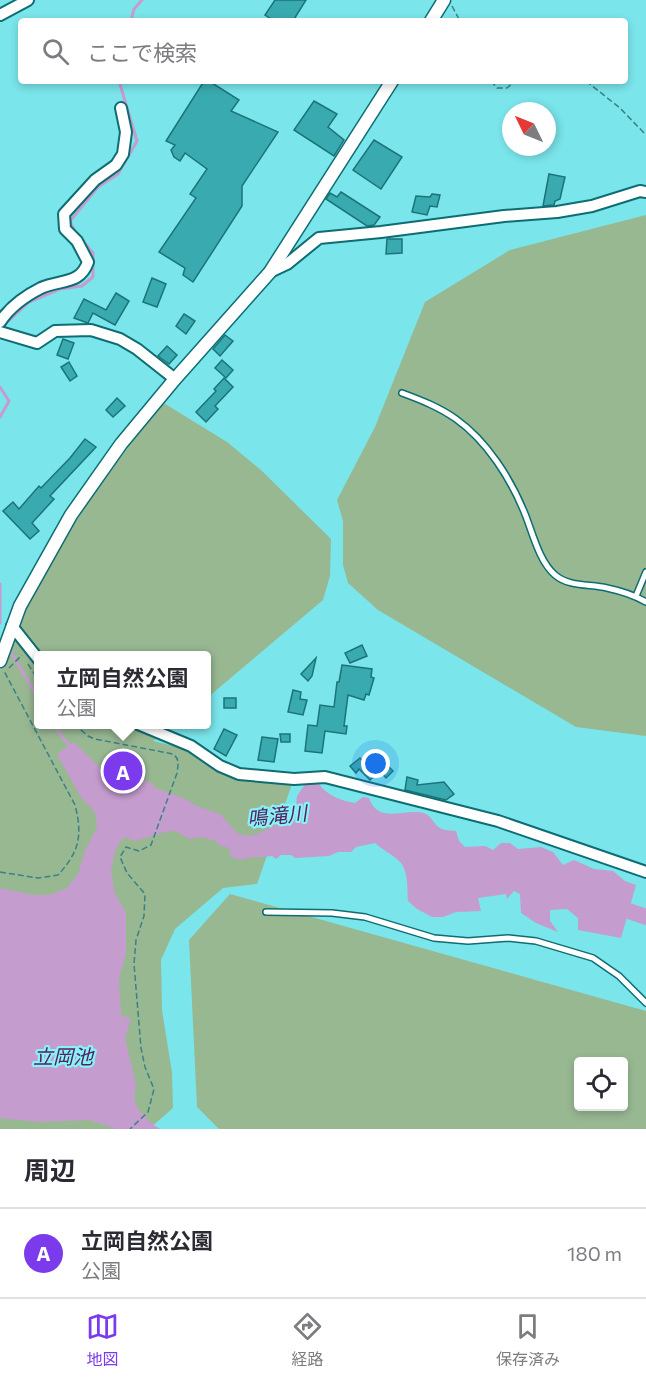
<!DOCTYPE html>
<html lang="ja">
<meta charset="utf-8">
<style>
body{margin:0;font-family:Commissioner,"Noto Sans JP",sans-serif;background:#f7f7f7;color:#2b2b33}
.controls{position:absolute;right:18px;bottom:18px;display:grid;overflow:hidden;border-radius:6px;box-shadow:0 3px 9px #0003}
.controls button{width:54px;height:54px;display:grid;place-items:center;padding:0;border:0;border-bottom:2px solid #e1e1e2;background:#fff;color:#2b2b33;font:30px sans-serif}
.compass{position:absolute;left:502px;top:102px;width:54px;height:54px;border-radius:50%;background:#fff;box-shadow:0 3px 9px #0003;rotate:313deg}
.you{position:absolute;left:376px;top:764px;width:21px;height:21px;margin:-15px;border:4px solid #fff;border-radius:50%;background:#1a73e8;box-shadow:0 0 0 9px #1a73e833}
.badge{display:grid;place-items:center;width:39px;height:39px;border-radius:50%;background:#7c3aed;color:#fff;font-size:20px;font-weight:700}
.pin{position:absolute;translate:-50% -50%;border:3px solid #fff;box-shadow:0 2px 6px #0006}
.popup{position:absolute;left:34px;top:651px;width:177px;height:78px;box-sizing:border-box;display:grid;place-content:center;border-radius:6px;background:#fff;filter:drop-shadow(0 2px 4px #0005);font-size:20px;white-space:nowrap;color:#7c7c81}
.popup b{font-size:22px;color:#2b2b33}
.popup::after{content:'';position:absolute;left:50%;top:100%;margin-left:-12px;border:12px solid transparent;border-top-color:#fff}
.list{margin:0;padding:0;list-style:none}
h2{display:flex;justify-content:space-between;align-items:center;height:78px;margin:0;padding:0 24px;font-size:26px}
h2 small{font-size:20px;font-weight:400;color:#7c7c81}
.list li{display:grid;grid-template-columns:39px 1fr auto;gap:18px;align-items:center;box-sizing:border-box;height:90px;padding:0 24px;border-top:2px solid #e1e1e2}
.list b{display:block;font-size:22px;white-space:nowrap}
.list p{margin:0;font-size:20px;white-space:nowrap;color:#7c7c81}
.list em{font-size:20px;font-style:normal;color:#7c7c81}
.icon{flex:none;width:33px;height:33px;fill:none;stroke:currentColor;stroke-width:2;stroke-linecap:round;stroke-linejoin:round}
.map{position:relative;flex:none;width:646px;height:1129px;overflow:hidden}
.search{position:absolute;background:#fff;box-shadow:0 3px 9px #0003;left:18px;right:18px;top:18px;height:66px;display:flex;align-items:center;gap:15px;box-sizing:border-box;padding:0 21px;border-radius:6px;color:#7c7c81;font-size:22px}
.sheet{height:168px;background:#fff}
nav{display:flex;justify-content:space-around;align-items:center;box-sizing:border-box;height:84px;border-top:2px solid #e1e1e2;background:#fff;font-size:16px;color:#7c7c81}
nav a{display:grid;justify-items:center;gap:3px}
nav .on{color:#7c3aed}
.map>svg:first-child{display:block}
.green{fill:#98b892;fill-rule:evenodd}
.water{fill:#c59cce}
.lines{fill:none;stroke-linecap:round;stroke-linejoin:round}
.stream{stroke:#c59cce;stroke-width:3}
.river{stroke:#c59cce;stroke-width:16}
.building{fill:#39aab0;stroke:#1b7478;stroke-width:1.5}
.service-casing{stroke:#0e6d72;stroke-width:8}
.minor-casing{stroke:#0e6d72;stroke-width:14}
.tertiary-casing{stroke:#0e6d72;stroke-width:15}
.path{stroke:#3b8185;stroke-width:1.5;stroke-dasharray:6 3;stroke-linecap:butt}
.service{stroke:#fff;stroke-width:5}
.minor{stroke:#fff;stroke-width:10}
.tertiary{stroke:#fff;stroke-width:12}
.labels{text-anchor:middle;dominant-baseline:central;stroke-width:4.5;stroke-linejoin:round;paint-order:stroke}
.water-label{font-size:20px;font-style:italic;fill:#54225f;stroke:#88f2f8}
</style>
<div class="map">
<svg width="646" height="1129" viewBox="0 0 646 1129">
<rect width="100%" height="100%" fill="#7ae5eb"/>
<!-- green -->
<g class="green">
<polygon points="646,215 646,736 576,727 378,610 348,583 343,565 343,521 337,500 375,427 425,302 510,250"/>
<path d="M162,402L227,442L262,471L331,539L330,576L323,600L207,698V656H39V724L176,725L153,741L182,748L201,758L292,784L257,884L223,888L175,929L161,960L162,1010L172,1073L173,1108L149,1129H0V671C6,654 12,636 19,620C57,541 109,472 162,402Z"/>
<path d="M230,894L646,1011V1129H219L197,1107L189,940ZM578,1062H624V1106H578Z"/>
</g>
<!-- water -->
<path class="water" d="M74,742L98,766L125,778L126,774L154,784L153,787L185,799L197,806L220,814L238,834L252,836L276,825L287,824L295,816L297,796L306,783H318C328,796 339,800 355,803L363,797L369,798C379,825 403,808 424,813C432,816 434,826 442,829C446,831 452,830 456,831L459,841L465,847L485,846L493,850L501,843H510L518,849L541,847L553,852L563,865L574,860L594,869L613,871L625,881L636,885L621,938L578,930V918L567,909L550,910V921L558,932L536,923L521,913L520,894L514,891L507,899L506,894L478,898L481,911L456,912L443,917H432L417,909L408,901C407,889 409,869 398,860C391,854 383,850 375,843L356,847L351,852H338L329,856L295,858L291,855H281L276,859L272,856L246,858L241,860L231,857L229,848L220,846L216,841L202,837L190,839L175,831L165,832L135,841L125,837L120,841L114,854L111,871L114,891L126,913V953L119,978L121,1015L131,1019L125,1038L136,1084L134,1099L138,1109L152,1124L160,1129H116L90,1120L41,1122L0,1118V888L33,895H49L67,888L78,874L85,851L97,827L96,817L93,809L82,799L57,754Z"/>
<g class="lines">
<!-- stream -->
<g class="stream">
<polyline points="131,21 134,9 142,0"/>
<polyline points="75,232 70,221 98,187 118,174 137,141 119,81"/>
<polyline points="3,326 29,302 60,289 82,286 93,277 93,253 82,240"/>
<polyline points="0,387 9,401 0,417"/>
<polyline points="0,584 0,623"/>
<polyline points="8,647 39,700"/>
<polyline points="53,724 70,747"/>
</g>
<!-- river -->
<polyline class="river" points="608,904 646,917"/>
</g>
<!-- building -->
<g class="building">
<polygon points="275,0 306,0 293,21 274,21 265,15"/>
<polygon points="204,81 209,81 239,100 231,111 278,132 242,186 242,206 193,282 183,275 185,268 159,252 196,198 190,194 207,169 185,153 180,161 174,157 171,150 175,145 166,141"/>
<polygon points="314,101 337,114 328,127 344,140 334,156 294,130"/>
<polygon points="374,140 402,157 381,189 353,170"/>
<polygon points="549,174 565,177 560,199 555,201 554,205 543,206"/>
<polygon points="341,192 380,217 374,225 367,226 326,199 330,193 337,197"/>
<polygon points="432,194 440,195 437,207 430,206 427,215 412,212 416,196 430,197"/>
<polygon points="387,239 402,239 402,253 386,254"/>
<polygon points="152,278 166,284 157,307 143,302"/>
<polygon points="116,293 129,301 115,325 93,313 88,323 74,318 84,299 106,310"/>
<polygon points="184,314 195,321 186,334 176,326"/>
<polygon points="225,335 233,341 220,356 213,349"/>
<polygon points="63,339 74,343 68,359 57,355"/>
<polygon points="167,346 177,355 169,364 158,356"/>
<polygon points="222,360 233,370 226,378 215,368"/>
<polygon points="69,362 77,376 70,381 61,367"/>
<polygon points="224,378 233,387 215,406 218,409 206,422 196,412 216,391 214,389"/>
<polygon points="117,398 125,406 113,417 106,410"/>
<polygon points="85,439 96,447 50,496 54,499 32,523 39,531 30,539 3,511 13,502 19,509 39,486 41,488 70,458"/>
<polygon points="362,645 367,656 350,663 345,653"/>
<polygon points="316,658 312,676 308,681 301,674"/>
<polygon points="342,665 372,669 371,677 374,678 369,695 366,694 364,700 348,695 344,726 347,726 346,734 325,731 322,753 305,751 308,725 317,726 320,705 334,707 337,682 339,682"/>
<polygon points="293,690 301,692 300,699 307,700 303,715 288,712"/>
<rect x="224" y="698" width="12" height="10"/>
<polygon points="224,729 237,735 226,756 214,749"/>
<polygon points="280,734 290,734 290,742 281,742"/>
<polygon points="262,737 278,739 274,762 258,760"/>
<polygon points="360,758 368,766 374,761 379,765 383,761 393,771 386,778 380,771 370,780 359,769 356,773 350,766"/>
<polygon points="407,777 418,780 417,785 444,782 454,794 446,800 405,790"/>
</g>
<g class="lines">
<defs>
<g id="service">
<path d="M402,393C421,400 439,407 456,419C487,441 511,479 525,514C533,534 539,561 555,575C569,587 590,584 607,588C621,591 634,595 646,602"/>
<polyline points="636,596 646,572"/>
<polyline points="266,912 332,913 365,917 434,938 468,941 508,938 536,941 593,958 619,976 646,1003"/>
</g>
<g id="minor">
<polyline points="0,15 28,0"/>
<polyline points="270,272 287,264 319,238 381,232 504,216 557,212 592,206 640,191 646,192"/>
<path d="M0,322C10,307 25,296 41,288C61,279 80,285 88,262L77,241L65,229L64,214L95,180L116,165L123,154L126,132L121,108"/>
<polyline points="0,332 37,343 55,331 91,330 120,339 137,349 175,379"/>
<polyline points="12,626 39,660"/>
<polyline points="138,724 191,746 220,766 239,774 294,779 325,777 498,821 646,872"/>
</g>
<g id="tertiary">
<polyline points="431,21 444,0"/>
<polyline points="0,661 20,606 71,515 121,444 175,379 270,272 392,81"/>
</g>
</defs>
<!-- service casing -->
<use href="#service" class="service-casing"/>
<!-- minor casing -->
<use href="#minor" class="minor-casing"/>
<!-- tertiary casing -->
<use href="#tertiary" class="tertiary-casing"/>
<!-- path -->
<g class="path">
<polyline points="452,6 460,21"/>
<polyline points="491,81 497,88 507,88 515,81"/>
<polyline points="586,81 620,108 646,135"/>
<polyline points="28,664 39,681"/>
<polyline points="9,668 22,655"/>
<path d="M74,724L88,736L95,739L173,754C180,759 178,765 177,773L151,845L139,851L126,847L120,857L127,873L145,894L144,916L136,940L134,964L141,1048L145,1067L154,1089L148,1112L130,1129"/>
<path d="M0,872L38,878L58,875C79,852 83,836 75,805L4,671"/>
</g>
<!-- service -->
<use href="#service" class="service"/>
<!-- minor -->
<use href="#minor" class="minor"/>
<!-- tertiary -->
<use href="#tertiary" class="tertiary"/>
</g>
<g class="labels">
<!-- water labels -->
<g class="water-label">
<text transform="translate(277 815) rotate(-6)">鳴滝川</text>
<text x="63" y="1056">立岡池</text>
</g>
</g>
</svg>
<div class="controls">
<button><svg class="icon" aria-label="locate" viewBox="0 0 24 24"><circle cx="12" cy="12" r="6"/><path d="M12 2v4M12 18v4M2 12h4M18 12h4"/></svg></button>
</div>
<svg class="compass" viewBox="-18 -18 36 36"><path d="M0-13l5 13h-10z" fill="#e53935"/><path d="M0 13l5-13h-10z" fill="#7c7c81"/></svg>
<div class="you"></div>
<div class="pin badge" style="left:123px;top:771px">A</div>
<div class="popup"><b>立岡自然公園</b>公園</div>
<div class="search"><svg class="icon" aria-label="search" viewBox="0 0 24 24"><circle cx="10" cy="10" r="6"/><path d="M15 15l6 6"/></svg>ここで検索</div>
</div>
<section class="sheet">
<h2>周辺<small></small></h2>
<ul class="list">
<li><span class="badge">A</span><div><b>立岡自然公園</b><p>公園</p></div><em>180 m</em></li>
</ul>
</section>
<nav>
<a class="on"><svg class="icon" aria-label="map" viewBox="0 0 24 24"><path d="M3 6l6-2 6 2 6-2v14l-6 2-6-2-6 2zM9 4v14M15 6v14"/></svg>地図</a>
<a><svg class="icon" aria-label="directions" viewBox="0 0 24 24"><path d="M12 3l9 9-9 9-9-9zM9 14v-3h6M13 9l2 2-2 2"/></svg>経路</a>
<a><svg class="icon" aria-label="saved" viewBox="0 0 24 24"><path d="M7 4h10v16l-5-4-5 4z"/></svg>保存済み</a>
</nav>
